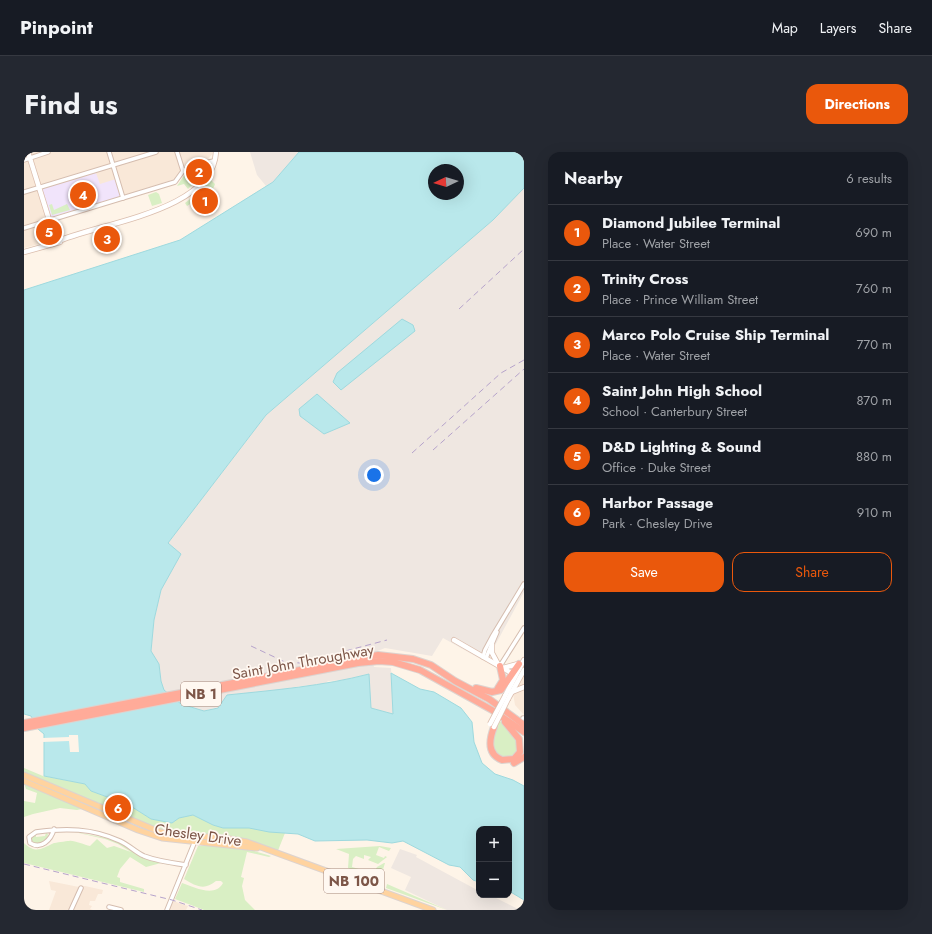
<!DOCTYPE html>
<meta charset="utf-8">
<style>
body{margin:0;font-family:Jost,sans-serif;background:#242831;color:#f1f3f6}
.controls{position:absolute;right:12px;bottom:12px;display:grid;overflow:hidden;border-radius:8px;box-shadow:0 4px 16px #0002}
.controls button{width:36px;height:36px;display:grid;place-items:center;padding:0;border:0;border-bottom:1px solid #363941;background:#171b24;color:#f1f3f6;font:20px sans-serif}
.compass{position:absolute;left:404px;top:12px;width:36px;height:36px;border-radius:50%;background:#171b24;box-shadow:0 4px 16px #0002;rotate:266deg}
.you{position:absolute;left:350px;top:323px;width:14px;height:14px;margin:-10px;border:3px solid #fff;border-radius:50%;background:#1a73e8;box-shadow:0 0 0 6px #1a73e833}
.badge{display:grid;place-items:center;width:26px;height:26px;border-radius:50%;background:#ea580c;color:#fff;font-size:13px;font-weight:700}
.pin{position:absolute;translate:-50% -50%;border:2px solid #fff;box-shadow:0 1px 4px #0006}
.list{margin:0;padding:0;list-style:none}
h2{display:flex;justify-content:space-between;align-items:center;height:52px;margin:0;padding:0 16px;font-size:17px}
h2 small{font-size:13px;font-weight:400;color:#9ea1a6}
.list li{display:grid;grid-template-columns:26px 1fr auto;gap:12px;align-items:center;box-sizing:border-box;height:56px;padding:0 16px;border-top:1px solid #363941}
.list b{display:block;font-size:15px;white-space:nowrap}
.list p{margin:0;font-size:13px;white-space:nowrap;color:#9ea1a6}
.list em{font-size:13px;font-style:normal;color:#9ea1a6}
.actions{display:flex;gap:8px;padding:12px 16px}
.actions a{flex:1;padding:9px 0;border:1px solid #ea580c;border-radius:12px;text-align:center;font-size:14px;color:#ea580c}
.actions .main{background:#ea580c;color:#fff}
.map{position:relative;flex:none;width:500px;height:758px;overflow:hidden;border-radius:12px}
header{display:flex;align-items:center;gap:24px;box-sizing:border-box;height:56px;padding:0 20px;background:#171b24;border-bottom:1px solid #363941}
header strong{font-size:19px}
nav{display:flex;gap:22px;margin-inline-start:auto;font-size:14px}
.intro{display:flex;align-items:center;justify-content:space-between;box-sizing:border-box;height:96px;padding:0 24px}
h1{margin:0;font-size:28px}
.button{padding:10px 18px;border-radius:12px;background:#ea580c;color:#fff;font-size:14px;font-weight:700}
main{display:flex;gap:24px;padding:0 24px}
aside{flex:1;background:#171b24;border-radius:12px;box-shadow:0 4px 16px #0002}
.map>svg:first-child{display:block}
.residential{fill:#f9e8d8}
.industrial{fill:#efe7e1}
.education{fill:#f1e4fb}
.green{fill:#d9efc4}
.water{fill:#b9e8eb;stroke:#9ed9de;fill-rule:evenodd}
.pier{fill:#fef4e8}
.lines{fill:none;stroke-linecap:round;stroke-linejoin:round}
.street-casing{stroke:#d5bdaf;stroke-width:5.5}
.secondary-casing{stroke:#dbbeae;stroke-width:6}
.primary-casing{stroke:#ddd3cf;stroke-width:7}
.highway-casing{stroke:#ddd3cf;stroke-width:8}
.street{stroke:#fff;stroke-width:3.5}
.secondary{stroke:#fff;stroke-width:4.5}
.primary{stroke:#ffd39f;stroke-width:5}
.highway{stroke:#ffab99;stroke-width:6}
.rail{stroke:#b6a3cb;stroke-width:1;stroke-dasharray:6 4;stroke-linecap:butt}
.secondary-bridge-casing{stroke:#dbbeae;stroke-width:6;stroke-linecap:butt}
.secondary-bridge{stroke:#fff;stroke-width:4.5}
.labels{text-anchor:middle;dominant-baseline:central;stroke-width:3.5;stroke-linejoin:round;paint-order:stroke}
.shield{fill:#fff8f1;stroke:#a4877b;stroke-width:1}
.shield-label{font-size:14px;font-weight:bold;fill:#7d5648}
.street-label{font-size:15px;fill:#7d5648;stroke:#fff8f1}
</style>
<header>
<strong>Pinpoint</strong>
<nav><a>Map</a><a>Layers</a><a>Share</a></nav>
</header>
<div class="intro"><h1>Find us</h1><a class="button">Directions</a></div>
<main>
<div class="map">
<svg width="500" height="758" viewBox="0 0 500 758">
<rect width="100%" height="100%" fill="#fef4e8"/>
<!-- residential -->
<g class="residential">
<polygon points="0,0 190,0 184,7 161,14 151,27 98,44 76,32 18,37 34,87 0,96"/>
<polygon points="500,508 500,563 491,553 489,541 489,535"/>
<polygon points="25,729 55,735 61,734 79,738 78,742 74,742 71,749 66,749 65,753 68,754 66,757 69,758 25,758 32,739 27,738"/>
<polygon points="146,748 164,754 162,758 142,758"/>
</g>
<!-- industrial -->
<g class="industrial">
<polygon points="226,0 275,0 249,30 242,34 233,23"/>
<polygon points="500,36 500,440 462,510 419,486 408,504 361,496 351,500 349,512 350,515 367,516 369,562 347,556 344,522 321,528 304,529 299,533 277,534 259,537 180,559 157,552 140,538 137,529 135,512 127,500 130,468 137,438 157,402 144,391 242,263 469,68"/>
<polygon points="376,697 393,703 392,705 455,739 455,743 466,743 496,758 423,758 381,738 387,725 367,716"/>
</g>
<!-- education -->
<polygon class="education" points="72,21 76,32 92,27 98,44 27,65 18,37"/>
<!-- green -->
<g class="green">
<polygon points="179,13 183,15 177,24 164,37 160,32 153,34 163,19"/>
<polygon points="186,27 191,32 189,37 180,43 178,40 175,42 178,45 163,54 161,51 175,40"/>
<polygon points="132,40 135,42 138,51 128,54 124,43"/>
<polygon points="28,52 30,58 43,52 46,58 28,63 25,53"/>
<path d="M476,569L492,584L495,597C488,607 485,607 473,603C466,590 469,582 476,569Z"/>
<polygon points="0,616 19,624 61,632 67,639 105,653 127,667 148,671 155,666 169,663 189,673 199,676 225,676 261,681 253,701 223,690 145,682 0,623"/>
<polygon points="0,631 72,662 58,657 53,658 36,656 9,662 0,665 0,649 11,651 13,641 2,637"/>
<path d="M46,679L82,686L96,691L121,706L150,714L137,711L122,715L106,705L96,717L93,725L96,726V730L120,737V740L0,711V691C12,702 17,697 30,691C31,691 42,689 45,689C50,688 60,693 66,694L73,687L83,696L90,694L107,700L94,692L81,687Z"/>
<polygon points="22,681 24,682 23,687 16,691 10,691 7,688 8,684 12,682 12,685 21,684"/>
<path d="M193,693L230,699L247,704L245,705L223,700L217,725L220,726L218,734L221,748L231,758H180L151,747L158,731C170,735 191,746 199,731L197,729H192C180,739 172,734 160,727L174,694Z"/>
<polygon points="356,694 367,696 365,699 355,695 352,703 360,706 361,704 363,705 354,712 344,708 347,705 340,703 340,707 332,704 329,707 328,715 335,717 337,721 324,716 325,702 312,697"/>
<polygon points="360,711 361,711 356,727 338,721 342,719 349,722 353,715"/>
<polygon points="324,717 355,728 351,732 319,720"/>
<polygon points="363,732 423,758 362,736"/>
</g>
<!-- water -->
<g class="water">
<path d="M275,0H500V36L469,68L242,263L144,391L157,402L137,438L130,468L127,499L135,512L137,529L140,538L157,552L180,559L194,556L203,543C251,538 299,534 345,522L347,556L369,562L367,521L396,537L410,540L437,556L448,570L450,590L458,611L471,622L489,628L500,634V748L485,739V677H455V730L449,728L436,715L425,713L379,689L368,691L343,688L291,689L274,682L245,680L225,676H199L189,673L169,663L155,666L148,671L127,667L105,653L67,639L61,632L20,624V582L14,577L7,564L0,562V138L156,88L249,30ZM410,18H434V42H410Z"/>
<polygon points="378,167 389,173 391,179 317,238 309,230 313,221"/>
<polygon points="293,242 326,271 300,282 276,264 275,257"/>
</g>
<!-- pier -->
<polygon class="pier" points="45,583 54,583 55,600 46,600 45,589 18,590 18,586 45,585"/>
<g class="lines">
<defs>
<g id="street">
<polyline points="85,0 99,46"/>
<polyline points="0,8 24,0"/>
<polyline points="159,19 180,11 190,9"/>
<polyline points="0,40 132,0"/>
<polyline points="0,76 151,30 159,19 153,0"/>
<polyline points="459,505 461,498 468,485 500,432"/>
<polyline points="462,506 473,480"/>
<polyline points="476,514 500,476"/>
<polyline points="499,566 500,566"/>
<path d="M30,677C27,688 17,698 6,691L5,685L12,680C41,676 68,676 96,689C105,693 111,700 120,704C133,709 148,711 162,713"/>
<polyline points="85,755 97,758"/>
<polyline points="47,758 57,736"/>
<polyline points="143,758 171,689"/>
</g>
<g id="secondary">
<polyline points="4,0 32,90"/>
<path d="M32,90C74,71 189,60 192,0"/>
<polyline points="0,100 36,90"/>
<polyline points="430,488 489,522"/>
<polyline points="468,492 468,501 474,512"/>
<polyline points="479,516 494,512"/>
<polyline points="488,540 500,535"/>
<polyline points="481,544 500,508"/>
<polyline points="484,547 500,518"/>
</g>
<g id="primary">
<polyline points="0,623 136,680 153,683 200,686 223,690 409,758"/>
<polyline points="0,629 114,678 138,686 233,696"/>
</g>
<g id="highway">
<polyline points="452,536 468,540 477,538 495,512"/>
<polyline points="474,536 479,528 476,514"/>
<polyline points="0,571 354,503 389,507 407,513 431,529 465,547 500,573"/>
<path d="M470,575C465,588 463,602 478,608L490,607L496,600L495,587L481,570"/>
<polyline points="0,576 334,511 355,509 369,510 396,518 468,558 500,580"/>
<polyline points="490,611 500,605"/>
</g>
</defs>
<!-- street casing -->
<use href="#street" class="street-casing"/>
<!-- secondary casing -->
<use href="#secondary" class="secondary-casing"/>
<!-- primary casing -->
<use href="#primary" class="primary-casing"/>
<!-- highway casing -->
<use href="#highway" class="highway-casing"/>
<!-- street -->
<use href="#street" class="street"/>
<!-- secondary -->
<use href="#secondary" class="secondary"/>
<!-- primary -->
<use href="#primary" class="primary"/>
<!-- highway -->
<use href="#highway" class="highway"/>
<!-- rail -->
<g class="rail">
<polyline points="435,157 500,97"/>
<polyline points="409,298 500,217"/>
<polyline points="388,301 477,221 500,208"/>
<polyline points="227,494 261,510 276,511 363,488"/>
<polyline points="0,712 148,748 178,758"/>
</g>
<defs>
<g id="secondary-bridge">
<polyline points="466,572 481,544"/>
<polyline points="470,575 484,547"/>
</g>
</defs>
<!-- secondary-bridge casing -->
<use href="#secondary-bridge" class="secondary-bridge-casing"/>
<!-- secondary-bridge -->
<use href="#secondary-bridge" class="secondary-bridge"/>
</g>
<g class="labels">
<!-- shield labels -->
<g class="shield">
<rect x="157" y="530" width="40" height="24" rx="3"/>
<rect x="300" y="717" width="60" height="24" rx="3"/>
</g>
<g class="shield-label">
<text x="177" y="542">NB 1</text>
<text x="330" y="729">NB 100</text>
</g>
<!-- street labels -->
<g class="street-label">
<text transform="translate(279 510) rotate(-10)">Saint John Throughway</text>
<text transform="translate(174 683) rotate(8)">Chesley Drive</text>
</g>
</g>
</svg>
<div class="controls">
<button>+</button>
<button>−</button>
</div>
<svg class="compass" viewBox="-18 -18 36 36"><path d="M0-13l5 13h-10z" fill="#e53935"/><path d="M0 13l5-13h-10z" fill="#9ea1a6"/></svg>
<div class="you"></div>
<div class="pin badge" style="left:181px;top:49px">1</div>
<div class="pin badge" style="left:175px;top:20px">2</div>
<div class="pin badge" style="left:83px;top:87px">3</div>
<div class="pin badge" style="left:59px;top:43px">4</div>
<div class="pin badge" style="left:25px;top:80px">5</div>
<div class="pin badge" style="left:94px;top:656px">6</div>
</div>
<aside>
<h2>Nearby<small>6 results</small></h2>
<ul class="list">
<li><span class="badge">1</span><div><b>Diamond Jubilee Terminal</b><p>Place · Water Street</p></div><em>690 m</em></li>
<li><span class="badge">2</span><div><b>Trinity Cross</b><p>Place · Prince William Street</p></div><em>760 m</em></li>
<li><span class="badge">3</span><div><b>Marco Polo Cruise Ship Terminal</b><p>Place · Water Street</p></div><em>770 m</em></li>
<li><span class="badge">4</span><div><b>Saint John High School</b><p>School · Canterbury Street</p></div><em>870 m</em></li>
<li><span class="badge">5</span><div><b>D&amp;D Lighting &amp; Sound</b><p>Office · Duke Street</p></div><em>880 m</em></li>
<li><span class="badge">6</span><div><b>Harbor Passage</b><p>Park · Chesley Drive</p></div><em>910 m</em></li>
</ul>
<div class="actions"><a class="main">Save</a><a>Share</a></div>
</aside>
</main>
